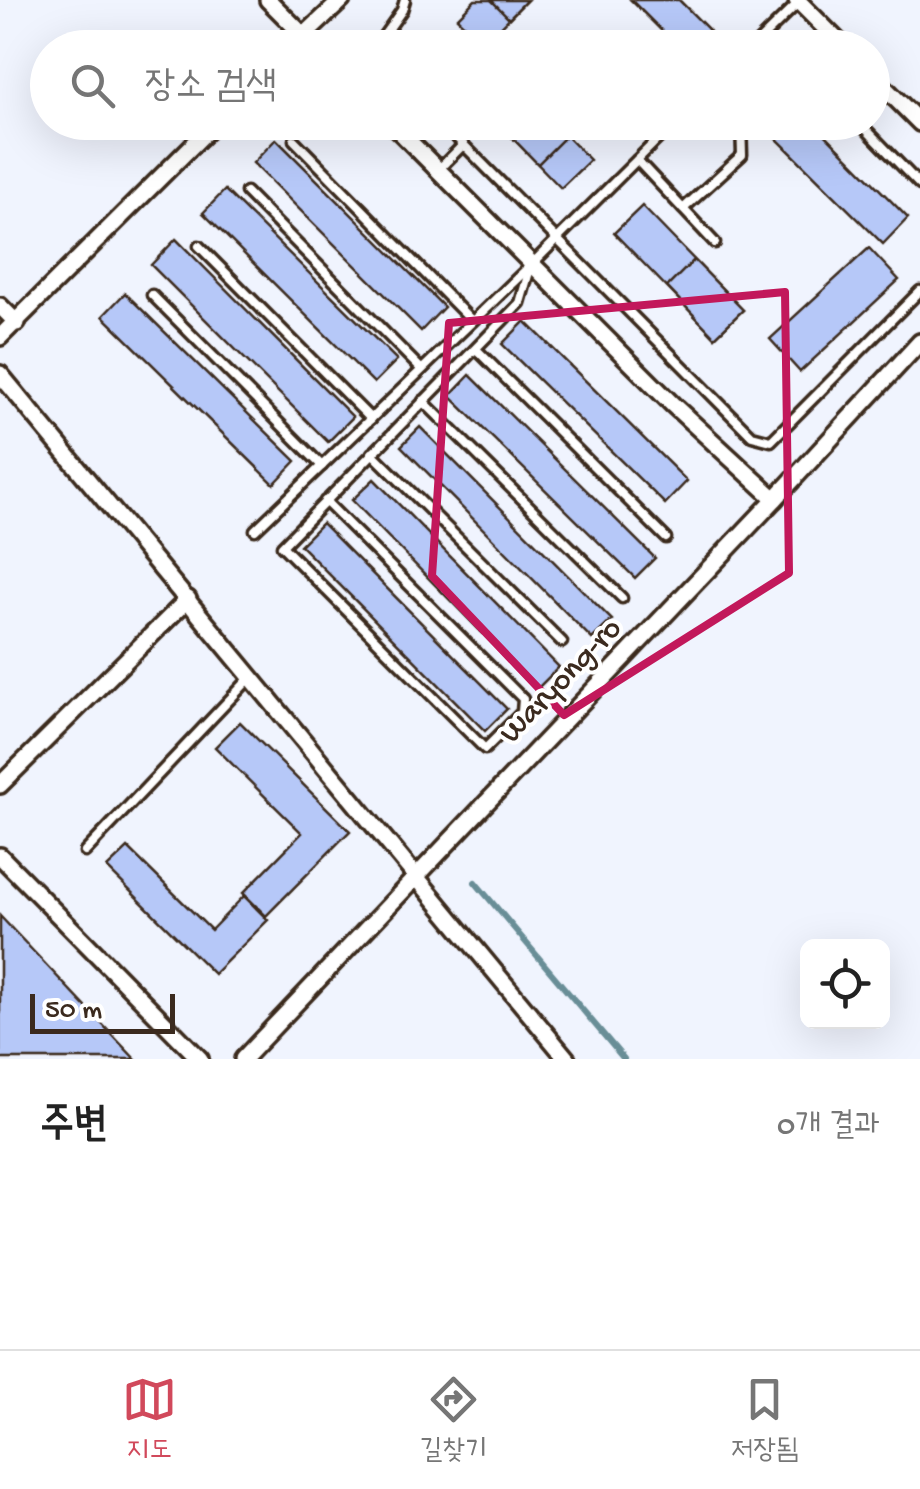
<!DOCTYPE html>
<html lang="ko">
<meta charset="utf-8">
<style>
body{margin:0;font-family:"Gochi Hand","Poor Story",sans-serif;background:#f2f2f2;color:#222}
.controls{position:absolute;right:30px;bottom:30px;display:grid;overflow:hidden;border-radius:15px;box-shadow:0 10px 40px #0002}
.controls button{width:90px;height:90px;display:grid;place-items:center;padding:0;border:0;border-bottom:2px solid #e0e0e0;background:#fff;color:#222;font:50px sans-serif}
.scale{position:absolute;left:30px;bottom:25px;width:145px;box-sizing:border-box;padding-left:10px;border:5px solid #3b2a1e;border-top:0;font-size:28px;line-height:35px;white-space:nowrap;color:#3b2a1e;-webkit-text-stroke:8px #fff;paint-order:stroke}
.list{margin:0;padding:0;list-style:none}
h2{display:flex;justify-content:space-between;align-items:center;height:130px;margin:0;padding:0 40px;font-size:42px}
h2 small{font-size:32px;font-weight:400;color:#767676}
.icon{flex:none;width:55px;height:55px;fill:none;stroke:currentColor;stroke-width:2;stroke-linecap:round;stroke-linejoin:round}
.map{position:relative;flex:none;width:920px;height:1059px;overflow:hidden}
.search{position:absolute;background:#fff;box-shadow:0 10px 40px #0002;left:30px;right:30px;top:30px;height:110px;display:flex;align-items:center;gap:25px;box-sizing:border-box;padding:0 35px;border-radius:55px;color:#767676;font-size:38px}
.sheet{height:290px;background:#fff}
nav{display:flex;justify-content:space-around;align-items:center;box-sizing:border-box;height:140px;border-top:2px solid #e0e0e0;background:#fff;font-size:28px;color:#767676}
nav a{display:grid;justify-items:center;gap:5px}
nav .on{color:#d1495b}
.map>svg:first-child{display:block}
.lines{fill:none;stroke-linecap:round;stroke-linejoin:round}
.stream{stroke:#698e97;stroke-width:6}
.building{fill:#b6c8f8;stroke:#3b2a1e;stroke-width:2.5}
.lane-casing{stroke:#3b2a1e;stroke-width:15}
.street-casing{stroke:#3b2a1e;stroke-width:22}
.lane{stroke:#fff;stroke-width:8}
.street{stroke:#fff;stroke-width:15}
.marked{fill:none;stroke:#c2185b;stroke-width:8;stroke-linejoin:round}
.labels{text-anchor:middle;dominant-baseline:central;stroke-width:8;stroke-linejoin:round;paint-order:stroke}
.street-label{font-size:32px;fill:#3b2a1e;stroke:#fff}
</style>
<div class="map">
<svg width="920" height="1059" viewBox="0 0 920 1059">
<rect width="100%" height="100%" fill="#f0f4fe"/>
<filter id="ink" filterUnits="userSpaceOnUse"><feTurbulence type="fractalNoise" baseFrequency=".01" numOctaves="2"/><feDisplacementMap in="SourceGraphic" scale="20" xChannelSelector="R" yChannelSelector="G"/><feConvolveMatrix kernelMatrix="1 2 1 2 8 2 1 2 1" color-interpolation-filters="sRGB"/></filter>
<g filter="url(#ink)">
<g class="lines">
<!-- stream -->
<polyline class="stream" points="475,882 624,1059"/>
</g>
<!-- building -->
<g class="building">
<polygon points="475,0 527,0 484,44 457,18"/>
<polygon points="491,0 527,0 509,18"/>
<polygon points="631,0 679,0 726,48 679,48"/>
<polygon points="631,0 679,0 709,30 692,48 679,48"/>
<polygon points="463,30 480,48 446,48"/>
<polygon points="463,30 480,48 446,48"/>
<polygon points="497,122 553,122 590,160 561,188"/>
<polygon points="497,122 553,122 566,136 538,164"/>
<polygon points="787,122 813,122 908,218 883,244 774,136"/>
<polygon points="276,139 444,307 421,331 253,163"/>
<polygon points="225,190 397,360 374,383 203,213"/>
<polygon points="642,206 743,310 715,337 614,233"/>
<polygon points="176,239 353,417 328,442 151,265"/>
<polygon points="869,248 899,280 800,372 770,339"/>
<polygon points="694,260 743,310 715,337 667,287"/>
<polygon points="125,293 296,461 274,484 103,316"/>
<polygon points="525,321 687,481 665,504 502,344"/>
<polygon points="470,375 655,558 635,578 450,396"/>
<polygon points="420,427 612,620 592,639 401,446"/>
<polygon points="374,479 559,667 537,689 352,500"/>
<polygon points="322,523 507,709 485,731 300,545"/>
<polygon points="240,722 350,831 266,916 243,893 302,833 215,747"/>
<polygon points="128,848 211,930 244,896 268,920 214,974 107,868"/>
<polygon points="0,916 135,1059 0,1059"/>
</g>
<g class="lines">
<defs>
<g id="lane">
<polyline points="375,48 402,10 405,0"/>
<polyline points="752,48 799,2"/>
<polyline points="441,122 752,436 771,441 920,291"/>
<polyline points="859,122 920,185"/>
<polyline points="294,140 472,321"/>
<polyline points="637,160 715,243"/>
<polyline points="438,170 463,145"/>
<polyline points="246,192 421,369"/>
<polyline points="683,209 742,155 741,122"/>
<polyline points="199,246 371,419"/>
<polyline points="152,295 322,466"/>
<polyline points="476,349 666,538"/>
<polyline points="423,401 622,598"/>
<polyline points="372,453 562,642"/>
<polyline points="325,501 523,699 522,712 485,749 282,546 520,303 531,265"/>
<polyline points="255,530 531,265 675,122"/>
<polyline points="85,852 251,677"/>
</g>
<g id="street">
<polyline points="268,0 316,48"/>
<polyline points="797,0 845,48"/>
<polyline points="291,48 342,0"/>
<polyline points="872,75 920,123"/>
<polyline points="390,122 673,405 775,499"/>
<polyline points="0,306 17,323"/>
<polyline points="0,337 216,122"/>
<polyline points="0,374 567,1059"/>
<polyline points="0,785 188,599"/>
<polyline points="0,856 200,1059"/>
<polyline points="243,1059 775,499 920,342"/>
</g>
</defs>
<!-- lane casing -->
<use href="#lane" class="lane-casing"/>
<!-- street casing -->
<use href="#street" class="street-casing"/>
<!-- lane -->
<use href="#lane" class="lane"/>
<!-- street -->
<use href="#street" class="street"/>
</g>
</g>
<!-- marked area -->
<path class="marked" d="M785,292L789,573L564,715L432,576L449,323Z"/>
<g class="labels">
<!-- street labels -->
<g class="street-label">
<text transform="translate(562 682) rotate(-46)">Waryong-ro</text>
</g>
</g>
</svg>
<div class="controls">
<button><svg class="icon" aria-label="locate" viewBox="0 0 24 24"><circle cx="12" cy="12" r="6"/><path d="M12 2v4M12 18v4M2 12h4M18 12h4"/></svg></button>
</div>
<div class="scale">50 m</div>
<div class="search"><svg class="icon" aria-label="search" viewBox="0 0 24 24"><circle cx="10" cy="10" r="6"/><path d="M15 15l6 6"/></svg>장소 검색</div>
</div>
<section class="sheet">
<h2>주변<small>0개 결과</small></h2>
<ul class="list">
</ul>
</section>
<nav>
<a class="on"><svg class="icon" aria-label="map" viewBox="0 0 24 24"><path d="M3 6l6-2 6 2 6-2v14l-6 2-6-2-6 2zM9 4v14M15 6v14"/></svg>지도</a>
<a><svg class="icon" aria-label="directions" viewBox="0 0 24 24"><path d="M12 3l9 9-9 9-9-9zM9 14v-3h6M13 9l2 2-2 2"/></svg>길찾기</a>
<a><svg class="icon" aria-label="saved" viewBox="0 0 24 24"><path d="M7 4h10v16l-5-4-5 4z"/></svg>저장됨</a>
</nav>
